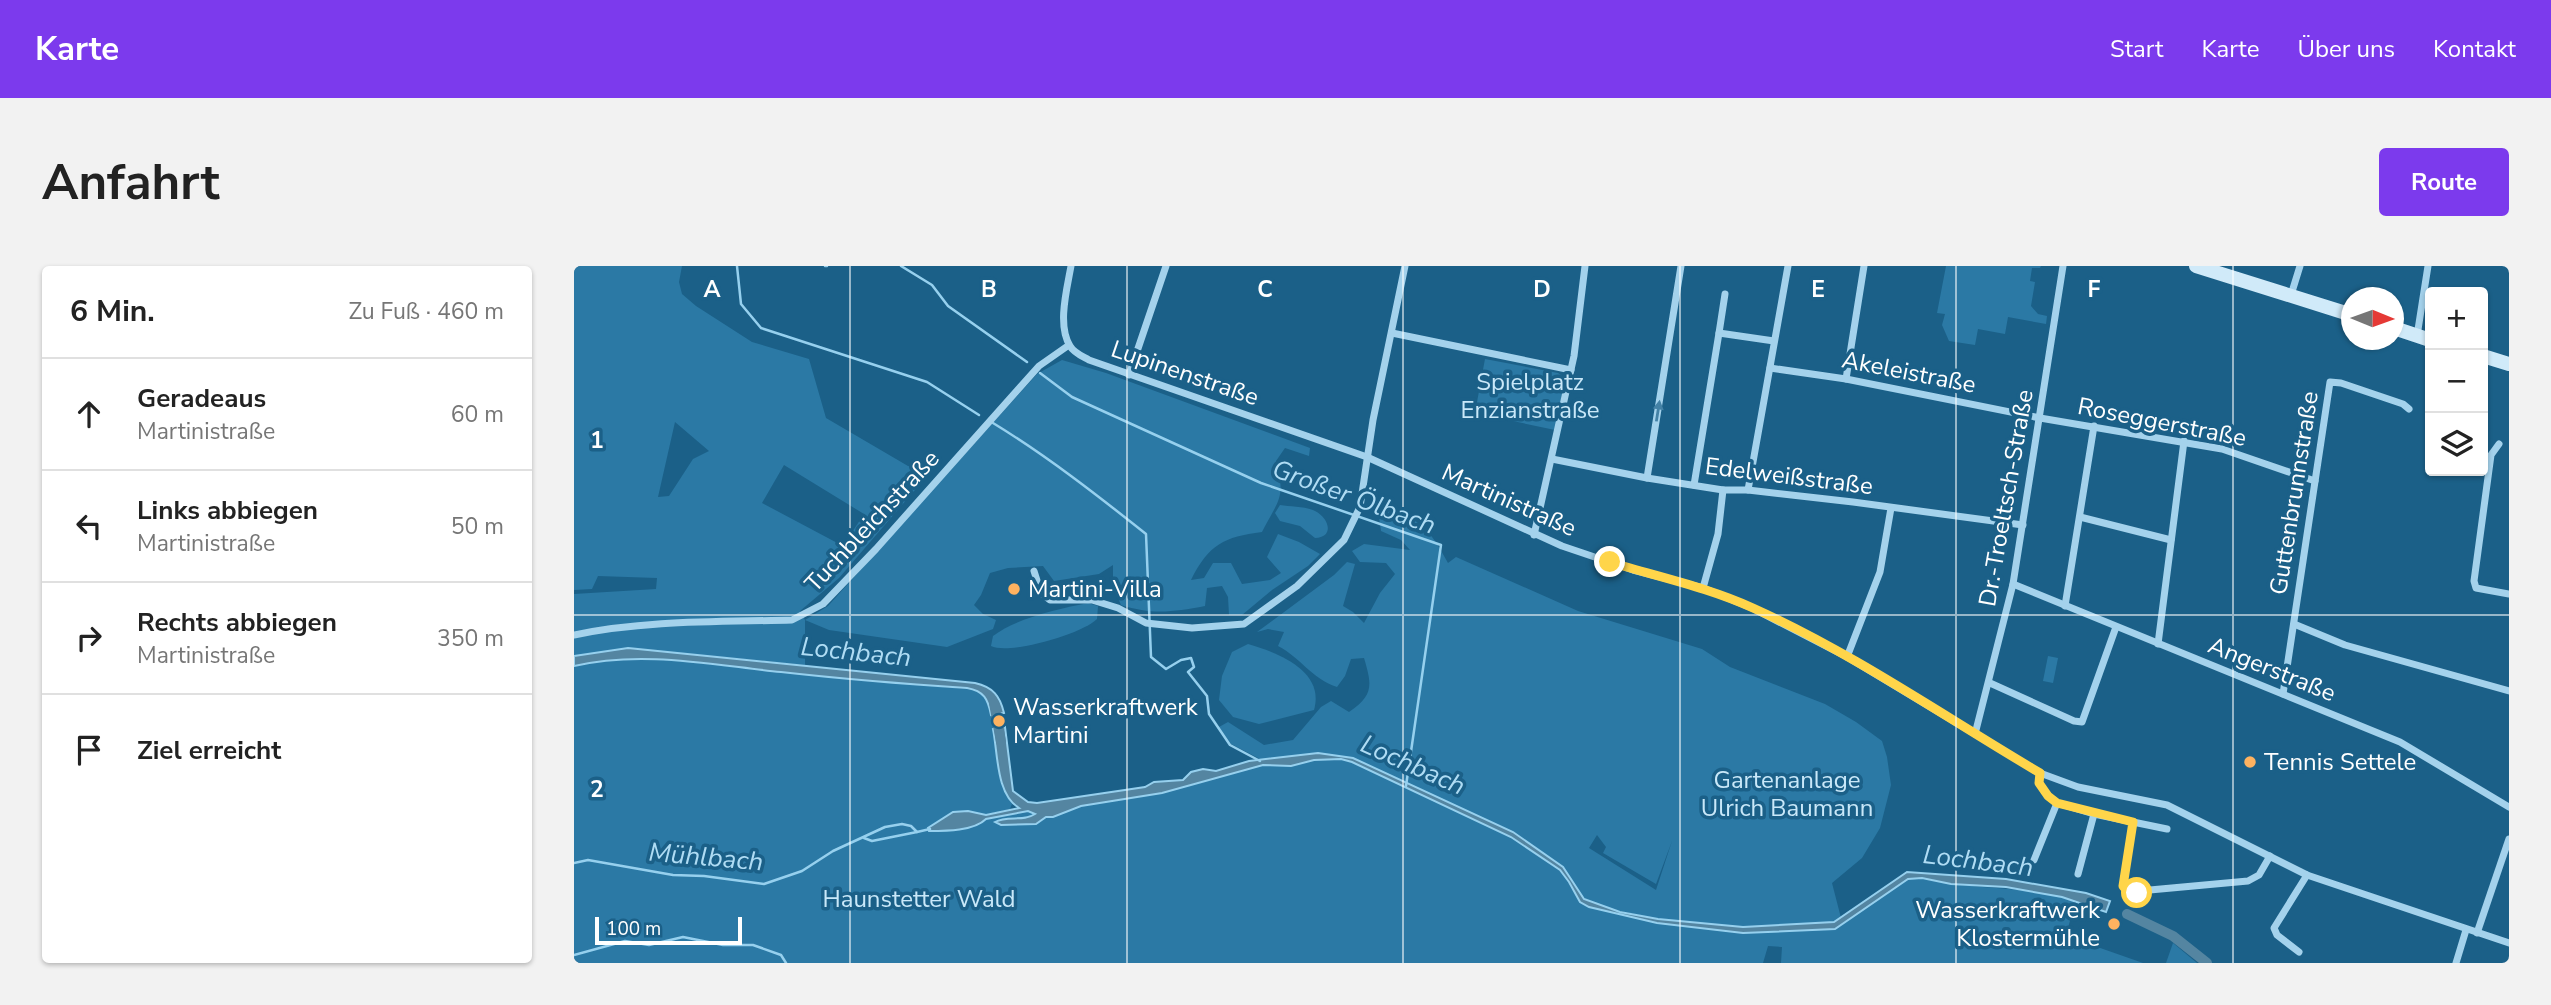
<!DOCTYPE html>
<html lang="de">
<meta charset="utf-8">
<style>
body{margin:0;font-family:"Nunito Sans",sans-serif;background:#f2f2f2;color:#222}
.controls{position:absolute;right:21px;top:21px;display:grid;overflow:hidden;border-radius:7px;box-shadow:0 2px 5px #0004}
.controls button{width:63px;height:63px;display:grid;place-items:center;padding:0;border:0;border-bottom:2px solid #e0e0e0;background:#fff;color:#222;font:35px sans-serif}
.compass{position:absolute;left:1767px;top:21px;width:63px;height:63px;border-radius:50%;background:#fff;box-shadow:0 2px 5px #0004;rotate:91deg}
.scale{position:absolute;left:21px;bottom:18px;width:147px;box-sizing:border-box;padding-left:7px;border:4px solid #fff;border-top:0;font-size:19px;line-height:24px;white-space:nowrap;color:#fff;-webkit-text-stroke:5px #1b6088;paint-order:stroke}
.stop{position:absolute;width:21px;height:21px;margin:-16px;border:5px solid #ffd54a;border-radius:50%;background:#fff}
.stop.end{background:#ffd54a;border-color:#fff;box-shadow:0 2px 7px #0008}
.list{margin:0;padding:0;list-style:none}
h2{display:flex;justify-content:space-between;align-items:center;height:91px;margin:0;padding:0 28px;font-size:30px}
h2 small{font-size:23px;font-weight:400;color:#767676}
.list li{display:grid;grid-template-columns:46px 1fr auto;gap:21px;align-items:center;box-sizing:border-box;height:112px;padding:0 28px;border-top:2px solid #e0e0e0}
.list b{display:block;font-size:26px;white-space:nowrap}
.list p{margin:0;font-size:23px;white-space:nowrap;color:#767676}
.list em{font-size:23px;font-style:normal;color:#767676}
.icon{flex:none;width:38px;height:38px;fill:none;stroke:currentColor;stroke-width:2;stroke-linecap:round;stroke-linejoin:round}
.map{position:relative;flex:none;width:1935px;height:697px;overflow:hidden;border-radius:7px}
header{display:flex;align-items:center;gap:42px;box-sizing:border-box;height:98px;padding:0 35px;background:#7c3aed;color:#fff}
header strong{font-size:33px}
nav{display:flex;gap:38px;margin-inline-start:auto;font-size:24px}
.intro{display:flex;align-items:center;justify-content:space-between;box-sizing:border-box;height:168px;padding:0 42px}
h1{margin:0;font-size:49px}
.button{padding:18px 32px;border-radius:7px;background:#7c3aed;color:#fff;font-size:24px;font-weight:700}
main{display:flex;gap:42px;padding:0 42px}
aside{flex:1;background:#fff;border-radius:7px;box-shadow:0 2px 5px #0004}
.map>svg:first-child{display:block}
.green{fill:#2b79a5;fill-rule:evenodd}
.water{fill:#5485a1;stroke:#96d0ee;stroke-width:2}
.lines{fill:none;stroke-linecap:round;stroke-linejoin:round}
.stream{stroke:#96d0ee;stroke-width:2.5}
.canal{stroke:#5485a1;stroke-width:10}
.street{stroke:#a4d2ec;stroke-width:7}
.secondary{stroke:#d0eaf9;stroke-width:14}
.oneway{fill:#4482a6}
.route{stroke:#ffd54a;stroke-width:9}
.grid{fill:none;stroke:#fff;stroke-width:2;stroke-opacity:0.55}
.poi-dot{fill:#feb260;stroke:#1b6088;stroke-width:2.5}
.labels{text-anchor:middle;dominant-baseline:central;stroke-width:7;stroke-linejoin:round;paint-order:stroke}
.street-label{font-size:24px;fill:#fff;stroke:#1b6088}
.park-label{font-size:24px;fill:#c9e8f9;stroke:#1b6088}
.poi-label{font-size:24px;fill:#fff;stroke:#1b6088;text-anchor:start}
.water-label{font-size:26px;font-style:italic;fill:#afdcf4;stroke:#1b6088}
.grid-label{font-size:23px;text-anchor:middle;font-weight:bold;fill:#fff;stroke:#1b6088;stroke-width:7;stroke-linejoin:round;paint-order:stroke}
</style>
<header>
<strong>Karte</strong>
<nav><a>Start</a><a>Karte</a><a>Über uns</a><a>Kontakt</a></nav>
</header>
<div class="intro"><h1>Anfahrt</h1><a class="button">Route</a></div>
<main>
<aside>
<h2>6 Min.<small>Zu Fuß · 460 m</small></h2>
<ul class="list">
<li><svg class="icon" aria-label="ahead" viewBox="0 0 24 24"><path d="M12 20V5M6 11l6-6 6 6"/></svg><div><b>Geradeaus</b><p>Martinistraße</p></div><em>60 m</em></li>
<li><svg class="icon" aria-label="left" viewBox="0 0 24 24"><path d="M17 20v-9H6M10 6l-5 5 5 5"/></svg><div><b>Links abbiegen</b><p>Martinistraße</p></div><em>50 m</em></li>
<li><svg class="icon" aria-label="right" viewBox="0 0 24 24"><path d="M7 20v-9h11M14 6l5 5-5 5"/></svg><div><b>Rechts abbiegen</b><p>Martinistraße</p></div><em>350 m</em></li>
<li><svg class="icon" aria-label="arrive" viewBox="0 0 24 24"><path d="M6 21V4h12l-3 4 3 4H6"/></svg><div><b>Ziel erreicht</b></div></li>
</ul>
</aside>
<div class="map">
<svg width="1935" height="697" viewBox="0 0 1935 697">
<rect width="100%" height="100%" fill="#1b6088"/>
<!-- green -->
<g class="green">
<path d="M0,0H108L105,16L108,28L122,40L178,76L235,93L252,152L334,200L359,203L265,312L226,345L231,354L254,340L463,108L488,94L532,107L736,182L735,190L711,182L702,195C712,232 705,233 688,266C650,271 635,278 617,314L630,312L639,297H657L668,318L696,314L707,307L693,291L704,268L725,276L746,288L734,300L698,324L668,349H655L654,331L648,320L633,322L631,340C599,346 578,349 547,339L539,321V299L525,308L480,315L469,300L434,302L416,307L407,329L400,339L409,348L422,354L419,363L373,381L255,364L231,354V399L54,382L0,390V328L82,323L83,312L24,310L18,323L0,324ZM101,156L135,185L119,193L95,230L84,231ZM210,199L290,248L269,280L188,237Z"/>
<polygon points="1372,0 1467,0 1466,2 1458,2 1456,15 1461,16 1457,40 1464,48 1473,50 1472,58 1434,51 1431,68 1404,63 1401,79 1375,75 1368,59 1371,48 1363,47"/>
<polygon points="911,93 984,107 991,112 981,164 901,147"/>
<path d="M706,239C716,241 731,240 741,245C755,252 761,271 741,272L726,260L706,255L701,247Z"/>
<path d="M804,244C844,247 857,265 874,297L882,291L1004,345L1128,383L1156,401L1251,438L1282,456L1308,475L1313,491L1317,519L1306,562L1288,592L1258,617L1267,652L1260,656L1169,661L1084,653L1028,641L1010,633L989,601L939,566L779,492L744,487L688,494L657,478L645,461L654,456L690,479L719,474L747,441L757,435L775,446C800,429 798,419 790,392L777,393L771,410L763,421C737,412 727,392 704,380L710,366L694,363L683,366L760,309L773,296L781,298L769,340L779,346L790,357L806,327L821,308L812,297L786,296L778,285L790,278L836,284L827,274L807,265ZM1023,569L1032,581L1029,587L1082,618L1098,575L1082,624L1015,582Z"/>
<path d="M514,337L524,340L523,353C508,368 436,389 417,380L419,370C443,352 484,343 514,337Z"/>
<path d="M674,378C705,387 751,405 740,444L685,458L659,451L645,434L648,410L658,386Z"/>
<polygon points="1474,390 1484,392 1479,417 1469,415"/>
<path d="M72,391L235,409L403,424L409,428L415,437L429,521L438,538L436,543L411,549L394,545L379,546L371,565L408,557L412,553L427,549L454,545L461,548L454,553L441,552L427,559L462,558L472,551H479L507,540L588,527L689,499L717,500L740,494L767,493L778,496L937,571L986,604L995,616L1006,636L1083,657L1169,667L1261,663L1334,612C1349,612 1363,616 1377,618C1419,623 1460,622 1501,635L1492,670L1569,697H1207L1208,681L1194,680L1189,697H0V400L42,392Z"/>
<polygon points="1599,677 1623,697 1592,697"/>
</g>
<!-- water -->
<g class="water">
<path d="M54,382L401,417C419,421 426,430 430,447L417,449C414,433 410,425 393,422C331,418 269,413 207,406C138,399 68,384 0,400V390Z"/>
<path d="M431,461L439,525L454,536L463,537L571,521L580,516L609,514L617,506L629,503L642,505L675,495L744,487L779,492L939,566L989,601L1010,633L1046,646L1084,653L1169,661L1260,656L1333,606L1432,613L1512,627L1536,635L1532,646L1488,631L1432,621L1377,618L1348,612L1334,613L1261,663L1169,667L1083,657L1015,641L1006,636L995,616L986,604L937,571L778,496L767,493L740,494L717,500L689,499L588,527L507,540L479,551H472L462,558L427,559L421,556C433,549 449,556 461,548L454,545L412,553C400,565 372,565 355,565L354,562L379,546L394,545L412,549L445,542C422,528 424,488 419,463Z"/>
</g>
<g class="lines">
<!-- stream -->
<g class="stream">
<polyline points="163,0 167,38 187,62 353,116 405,149"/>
<polyline points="251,0 253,0"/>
<polyline points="327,0 358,19 374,40 453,96"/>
<polyline points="466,107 498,131 687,217 867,279 832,520"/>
<path d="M419,157C473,190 523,229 572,268L577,391L592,403L607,394L617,392L620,401L614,406L633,430L635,448L656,479L686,495"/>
<polyline points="290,572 298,575 343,566"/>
<polyline points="0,597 14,594 99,609 130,610 190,618 228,605 259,585 311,561 328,558 337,560 343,566 356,563"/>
<polyline points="0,689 51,675 75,679 109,671 149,679 179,679 207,689 212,697"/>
</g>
<!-- canal -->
<g class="canal">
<polyline points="420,437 427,476"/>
<polyline points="1553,648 1599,670 1633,697"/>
</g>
<!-- street -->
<g class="street">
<path d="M497,0C493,23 483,59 496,80C500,87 508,90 515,94L793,191L988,280L1059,304L1129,322L1178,342L1273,391L1466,507L1504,521L1593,539L1733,609L1935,677"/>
<polyline points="1717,29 1726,0"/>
<polyline points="818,67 997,104"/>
<polyline points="1145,67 1151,28"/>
<polyline points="1843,70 1854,0"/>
<polyline points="1196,102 1272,113 1466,152 1648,183 1741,215"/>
<polyline points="555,109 592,0"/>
<polyline points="1272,113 1290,0"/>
<polyline points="1925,178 1917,189 1900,315 1902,322 1935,328"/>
<polyline points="978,193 1073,212 1149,224 1174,224 1279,236 1449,259"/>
<polyline points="1073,212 1107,0"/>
<polyline points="1120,219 1145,67 1200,75"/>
<polyline points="1174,224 1214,0"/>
<polyline points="1506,251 1597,274"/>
<polyline points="960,269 1000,90 1011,0"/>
<polyline points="460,305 467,327 476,334 518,334 544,342 572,357 618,362 670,358 723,320 770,274 786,241 799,154 831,0"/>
<polyline points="1439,318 1826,476 1935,541"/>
<polyline points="1129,322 1144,268 1149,224"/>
<polyline points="1491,340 1520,160"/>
<polyline points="1720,358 1771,379 1935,425"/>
<path d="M0,369C71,354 146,356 218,354L249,338L302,283L465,100L495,79"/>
<polyline points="1584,378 1610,175"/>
<polyline points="1273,391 1306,306 1317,242"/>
<polyline points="1416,417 1500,455 1508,456 1542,361"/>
<polyline points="1709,428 1756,116 1767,117 1829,138 1835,143"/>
<polyline points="1401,468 1439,318 1489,0"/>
<polyline points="1466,507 1465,517 1474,530 1483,537 1520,548 1593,563"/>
<polyline points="1559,556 1549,620 1554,626 1674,615 1685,609 1696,590"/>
<polyline points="1460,594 1483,537"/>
<polyline points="1504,608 1520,548"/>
<polyline points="1903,667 1935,573"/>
<polyline points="1725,686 1703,669 1700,662 1733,609"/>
<polyline points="1882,697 1892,664"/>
</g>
<!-- secondary -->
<g class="secondary">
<polyline points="1622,0 1778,49"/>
<polyline points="1820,62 1856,74"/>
<polyline points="1909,90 1935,98"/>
</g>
</g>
<!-- one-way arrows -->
<defs><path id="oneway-solid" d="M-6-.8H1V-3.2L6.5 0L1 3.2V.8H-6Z" transform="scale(1.75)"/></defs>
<use class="oneway" href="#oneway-solid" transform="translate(1084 145) rotate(-81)"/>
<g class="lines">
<!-- route -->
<path class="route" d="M1036,296C1084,311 1133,321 1179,342C1279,387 1371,451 1466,507L1465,517L1474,530L1483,537L1559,556L1549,620L1554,626L1563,627"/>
</g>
<!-- grid -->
<path class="grid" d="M276,0V697M553,0V697M829,0V697M1106,0V697M1382,0V697M1659,0V697M0,349H1935"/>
<!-- markers -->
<g class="poi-dot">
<circle cx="440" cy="323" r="7"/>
<circle cx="425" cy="455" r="7"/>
<circle cx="1676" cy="496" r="7"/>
<circle cx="1540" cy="658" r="7"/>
</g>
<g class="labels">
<!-- street labels -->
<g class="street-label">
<text transform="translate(1335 106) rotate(11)">Akeleistraße</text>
<text transform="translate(611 107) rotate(19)">Lupinenstraße</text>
<text transform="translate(1588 156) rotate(11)">Roseggerstraße</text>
<text transform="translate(1215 210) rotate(7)">Edelweißstraße</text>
<text transform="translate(1720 227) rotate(-81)">Guttenbrunnstraße</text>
<text transform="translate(1432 232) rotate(-80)">Dr.-Troeltsch-Straße</text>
<text transform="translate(935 234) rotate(24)">Martinistraße</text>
<text transform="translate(298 255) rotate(-47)">Tuchbleichstraße</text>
<text transform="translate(1698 403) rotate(22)">Angerstraße</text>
</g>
<!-- park labels -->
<g class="park-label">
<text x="956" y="116">Spielplatz<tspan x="956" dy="28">Enzianstraße</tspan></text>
<text x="1213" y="514">Gartenanlage<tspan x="1213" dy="28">Ulrich Baumann</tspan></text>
<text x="345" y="633">Haunstetter Wald</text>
</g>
<!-- poi labels -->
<g class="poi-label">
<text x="454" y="323">Martini-Villa</text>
<text x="439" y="441">Wasserkraftwerk<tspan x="439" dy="28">Martini</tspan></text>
<text x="1690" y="496">Tennis Settele</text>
<text x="1526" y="644" text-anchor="end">Wasserkraftwerk<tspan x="1526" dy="28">Klostermühle</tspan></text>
</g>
<!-- water labels -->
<g class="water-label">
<text transform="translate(780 231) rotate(20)">Großer Ölbach</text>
<text transform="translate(282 386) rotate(6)">Lochbach</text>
<text transform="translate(839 499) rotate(24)">Lochbach</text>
<text transform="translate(132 591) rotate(5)">Mühlbach</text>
<text transform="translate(1404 595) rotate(7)">Lochbach</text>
</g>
</g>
<g class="grid-label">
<text x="138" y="31">A</text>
<text x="415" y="31">B</text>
<text x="691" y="31">C</text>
<text x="968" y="31">D</text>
<text x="1244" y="31">E</text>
<text x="1520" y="31">F</text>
<text x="23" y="182">1</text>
<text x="23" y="531">2</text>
</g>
</svg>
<div class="controls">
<button>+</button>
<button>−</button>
<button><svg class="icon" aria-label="layers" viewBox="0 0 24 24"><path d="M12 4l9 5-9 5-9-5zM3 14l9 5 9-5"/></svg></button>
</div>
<svg class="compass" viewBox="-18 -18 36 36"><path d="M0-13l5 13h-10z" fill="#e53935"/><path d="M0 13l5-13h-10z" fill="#767676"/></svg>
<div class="scale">100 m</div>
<div class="stop" style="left:1563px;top:627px"></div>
<div class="stop end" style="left:1036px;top:296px"></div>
</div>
</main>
